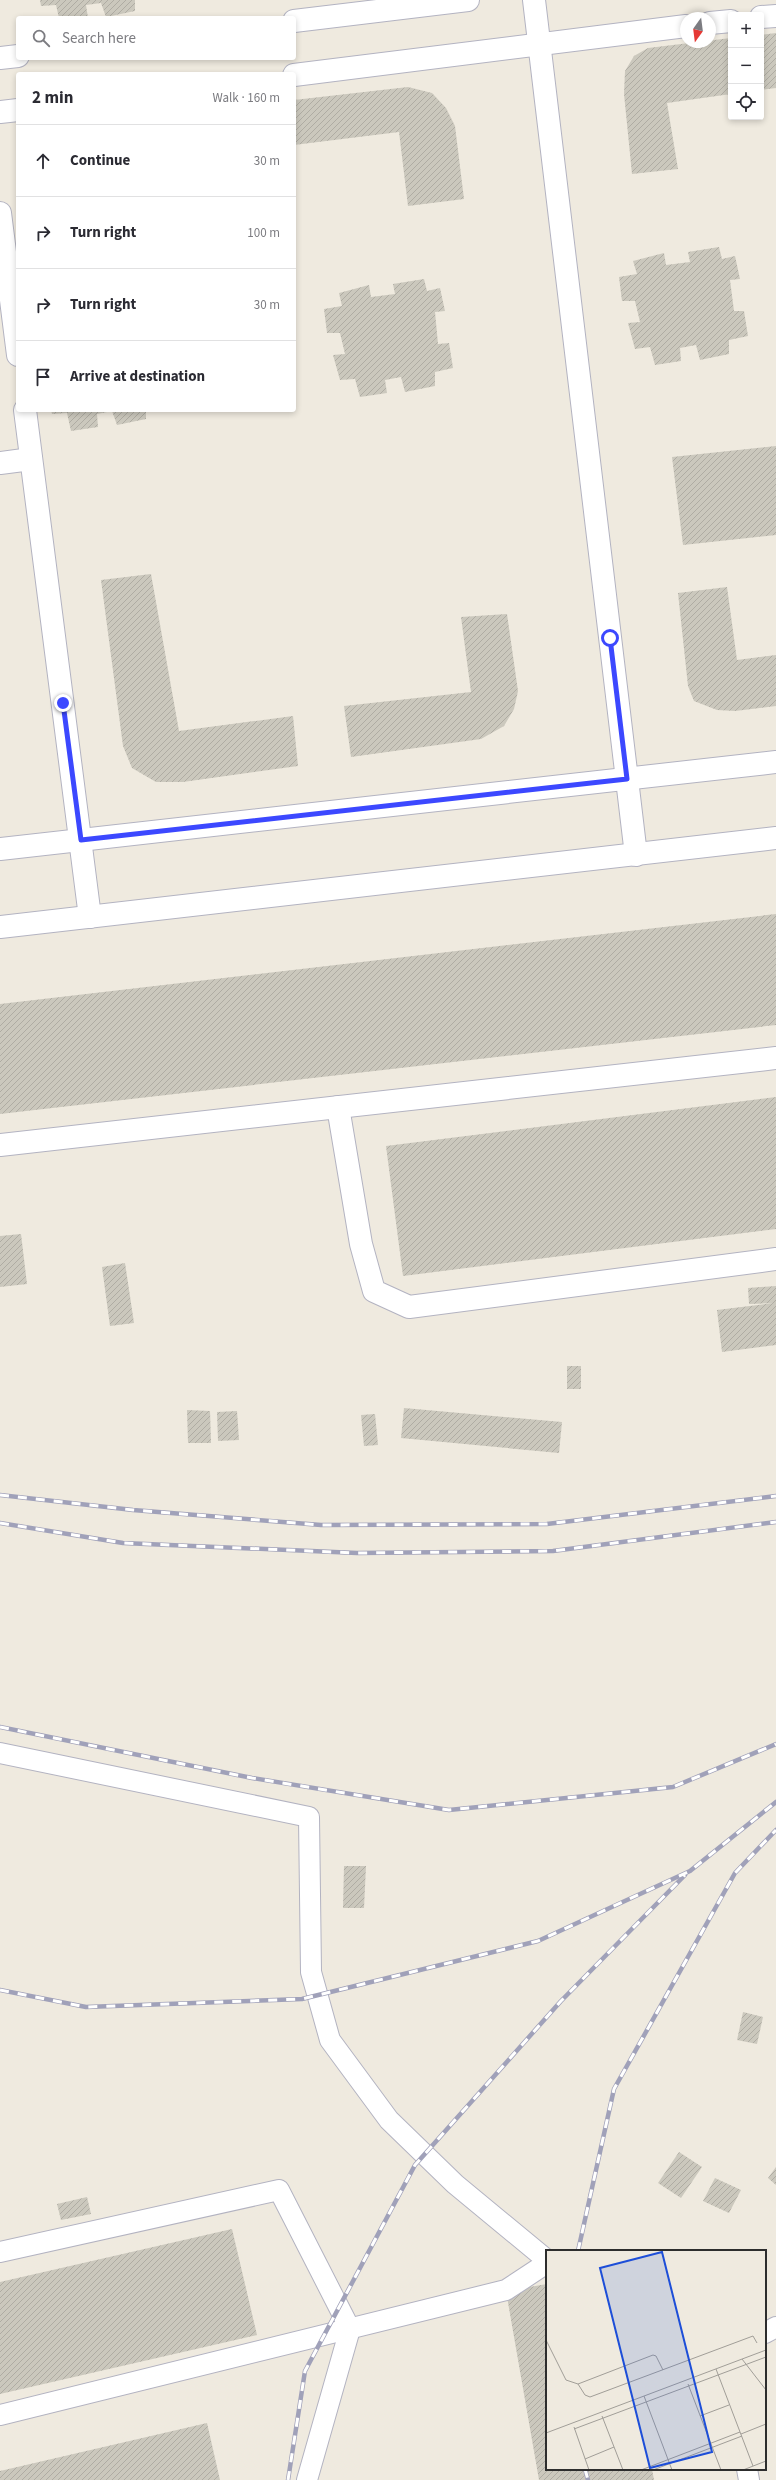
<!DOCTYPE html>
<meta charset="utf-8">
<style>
body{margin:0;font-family:"Source Sans 3",sans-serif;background:#f7f7f7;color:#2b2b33}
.controls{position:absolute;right:12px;top:12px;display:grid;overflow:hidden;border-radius:4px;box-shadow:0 2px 6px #0003}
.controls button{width:36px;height:36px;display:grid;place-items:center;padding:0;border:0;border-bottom:1px solid #e1e1e2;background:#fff;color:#2b2b33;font:20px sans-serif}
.compass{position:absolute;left:680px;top:12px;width:36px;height:36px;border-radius:50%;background:#fff;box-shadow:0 2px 6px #0003;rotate:194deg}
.stop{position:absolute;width:12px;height:12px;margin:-9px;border:3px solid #3c48ff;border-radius:50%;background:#fff}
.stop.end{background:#3c48ff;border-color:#fff;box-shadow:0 1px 4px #0008}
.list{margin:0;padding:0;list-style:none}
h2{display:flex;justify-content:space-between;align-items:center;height:52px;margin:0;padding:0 16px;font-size:17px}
h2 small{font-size:13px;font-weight:400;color:#7c7c81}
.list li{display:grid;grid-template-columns:26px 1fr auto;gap:12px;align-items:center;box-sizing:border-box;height:72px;padding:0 16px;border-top:1px solid #e1e1e2}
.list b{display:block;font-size:15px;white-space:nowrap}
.list em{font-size:13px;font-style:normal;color:#7c7c81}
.icon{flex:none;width:22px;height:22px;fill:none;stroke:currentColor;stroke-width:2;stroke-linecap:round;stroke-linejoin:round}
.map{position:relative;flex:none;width:776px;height:2480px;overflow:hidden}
.search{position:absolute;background:#fff;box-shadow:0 2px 6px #0003;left:16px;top:16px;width:280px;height:44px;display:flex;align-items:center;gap:10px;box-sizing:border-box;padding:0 14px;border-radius:4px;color:#7c7c81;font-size:15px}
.panel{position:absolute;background:#fff;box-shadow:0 2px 6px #0003;left:16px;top:72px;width:280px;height:340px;border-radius:4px}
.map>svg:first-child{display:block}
.building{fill:url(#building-hatch)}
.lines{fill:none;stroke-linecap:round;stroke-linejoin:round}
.lane-casing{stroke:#b3b3c1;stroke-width:22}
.street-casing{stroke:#b3b3c1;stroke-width:24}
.secondary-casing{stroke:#b3b3c1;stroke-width:24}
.lane{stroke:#fff;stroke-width:20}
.street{stroke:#fff;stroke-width:22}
.secondary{stroke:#fff;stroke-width:22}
.rail-casing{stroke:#a0a1b9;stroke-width:4.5}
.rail{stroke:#fff;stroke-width:3;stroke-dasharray:9;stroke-linecap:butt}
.route{stroke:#3c48ff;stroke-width:5}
.inset-road{fill:none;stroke:#a19e98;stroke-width:1}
.view{fill:#1d4ed8;fill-opacity:0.15;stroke:#1d4ed8;stroke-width:2}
.inset-edge{fill:none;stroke:#2d2d2d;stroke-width:2}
</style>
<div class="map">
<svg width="776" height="2480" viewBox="0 0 776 2480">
<defs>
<pattern id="building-hatch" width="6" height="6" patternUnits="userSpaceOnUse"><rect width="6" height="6" fill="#cbc8bd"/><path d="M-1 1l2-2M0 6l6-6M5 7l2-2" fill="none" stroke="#afaca3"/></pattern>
</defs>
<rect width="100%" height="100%" fill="#efeadf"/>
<!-- building -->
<g class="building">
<polygon points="40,0 135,0 135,11 106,17 101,3 86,5 88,18 59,18 56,5 41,6"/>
<polygon points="776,33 776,88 761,90 761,35"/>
<polygon points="731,38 731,94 667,103 678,169 632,174 624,94 625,71 634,56 648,48"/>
<polygon points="408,87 432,93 446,108 455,126 464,199 408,206 399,132 294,145 294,100"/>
<polygon points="719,247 722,259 735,256 740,279 730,280 734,311 744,311 748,336 729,340 729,354 700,360 696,345 680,348 681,361 655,365 650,347 635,349 628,323 640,322 635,301 622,301 619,277 637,274 633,261 664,253 666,265 690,262 688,252"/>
<polygon points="424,279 427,291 440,288 445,311 435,312 438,344 449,343 453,368 435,372 435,386 405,392 401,377 385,380 387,393 360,397 355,379 340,380 333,355 345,354 340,333 327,333 324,309 342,306 339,293 369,285 371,297 395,294 393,284"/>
<polygon points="51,410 146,410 146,419 117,425 112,411 97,414 98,427 71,431 67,413 52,414"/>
<polygon points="776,446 776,535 683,545 672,457"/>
<polygon points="151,574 179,731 293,716 298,766 183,782 156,782 132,768 123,746 101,580"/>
<polygon points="727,587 737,660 776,655 776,706 735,711 717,710 694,701 688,686 678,593"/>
<polygon points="507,614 518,691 514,709 504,726 481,739 351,757 344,706 471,692 461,617"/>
<polygon points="776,914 776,1025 0,1114 0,1004"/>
<polygon points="776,1097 776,1229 403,1276 386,1146"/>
<polygon points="21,1234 27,1284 0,1287 0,1236"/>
<polygon points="125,1263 134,1323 110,1326 102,1267"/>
<polygon points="776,1286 776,1345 722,1352 717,1310 773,1303 749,1304 748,1288"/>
<rect x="567" y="1366" width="14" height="23"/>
<polygon points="404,1408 562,1422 559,1453 401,1438"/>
<polygon points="187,1410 210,1411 211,1443 188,1443"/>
<polygon points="237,1411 239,1440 218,1441 217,1412"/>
<polygon points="375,1414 378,1445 364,1446 361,1415"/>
<polygon points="344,1866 366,1866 364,1908 343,1908"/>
<polygon points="743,2012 763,2017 757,2044 737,2040"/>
<polygon points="679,2152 702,2167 681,2198 658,2183"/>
<polygon points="776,2167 776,2185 768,2178"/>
<polygon points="715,2178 741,2190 729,2213 703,2201"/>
<polygon points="87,2197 91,2214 61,2220 57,2204"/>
<polygon points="232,2229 257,2335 0,2394 0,2282"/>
<polygon points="547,2284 547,2469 652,2469 654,2480 539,2480 506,2291"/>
<polygon points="207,2423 220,2480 0,2480 0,2471"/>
</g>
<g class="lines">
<defs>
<g id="lane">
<polyline points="0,1753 309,1817 311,1972 330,2040 389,2120 455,2184 547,2260"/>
<polyline points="0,2252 279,2190 350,2329 307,2480"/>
<polyline points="765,2333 776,2327"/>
<polyline points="0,2415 506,2290 547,2263"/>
<polyline points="747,2469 749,2480"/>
</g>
<g id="street">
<polyline points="534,0 636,855"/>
<polyline points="761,17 776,16"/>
<polyline points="294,21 468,0"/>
<polyline points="710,23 731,21"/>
<polyline points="0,58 18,56"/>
<polyline points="294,75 686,26"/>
<polyline points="0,112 18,110"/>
<polyline points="0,213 18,355"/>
<polyline points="25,410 90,917"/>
<polyline points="0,463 31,459"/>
<polyline points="0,849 776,762"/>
<polyline points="338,1107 361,1244 374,1291 409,1307 776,1259"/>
<polyline points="0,1145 776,1058"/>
</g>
<polyline id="secondary" points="0,927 776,838"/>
</defs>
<!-- lane casing -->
<use href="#lane" class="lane-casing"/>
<!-- street casing -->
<use href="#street" class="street-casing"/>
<!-- secondary casing -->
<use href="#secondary" class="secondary-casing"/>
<!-- lane -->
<use href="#lane" class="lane"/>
<!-- street -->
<use href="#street" class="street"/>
<!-- secondary -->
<use href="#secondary" class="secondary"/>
<defs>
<g id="rail">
<polyline points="0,1495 133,1510 321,1525 547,1524 776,1496"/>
<polyline points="0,1523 123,1543 357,1553 553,1551 776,1522"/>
<polyline points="0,1727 252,1778 449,1810 673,1787 776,1744"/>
<polyline points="0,1990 86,2007 302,1999 538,1941 690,1871 776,1802"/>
<polyline points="578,2251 614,2089 735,1873 776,1830"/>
<polyline points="585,2469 588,2480"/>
<polyline points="288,2480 305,2371 415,2165 561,2001 685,1875"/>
</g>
</defs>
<!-- rail casing -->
<use href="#rail" class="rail-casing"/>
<!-- rail -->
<use href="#rail" class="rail"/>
</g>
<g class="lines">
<!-- route -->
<polyline class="route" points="63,703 81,840 627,779 610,638"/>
</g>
<!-- overview -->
<g transform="translate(546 2250)">
<rect width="220" height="220" fill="#efeadf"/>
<path class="inset-road" d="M0,90L20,130L32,134L39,145L44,147L207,86L211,93M196,109L220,140M170,119L207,216M32,134L107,105L110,106L117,120M142,134L175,220M98,146L126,220M56,166L77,220M154,166L183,155M28,177L43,220M28,179L220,107M0,183L220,100M195,184L220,174M39,209L68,197M95,220L194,182M107,220L196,186M197,220L220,211"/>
<path class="view" d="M116,2L166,202L104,218L54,18Z"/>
<rect width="220" height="220" class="inset-edge"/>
</g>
</svg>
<div class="controls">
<button>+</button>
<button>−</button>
<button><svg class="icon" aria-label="locate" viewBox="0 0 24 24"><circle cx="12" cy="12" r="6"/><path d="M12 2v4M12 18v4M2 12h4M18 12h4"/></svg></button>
</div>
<svg class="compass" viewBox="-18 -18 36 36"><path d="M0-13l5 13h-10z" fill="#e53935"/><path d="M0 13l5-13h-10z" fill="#7c7c81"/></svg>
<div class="stop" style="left:610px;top:638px"></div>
<div class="stop end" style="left:63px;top:703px"></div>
<div class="search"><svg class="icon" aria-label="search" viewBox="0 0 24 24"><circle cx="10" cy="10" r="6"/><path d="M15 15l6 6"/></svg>Search here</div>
<section class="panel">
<h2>2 min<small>Walk · 160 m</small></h2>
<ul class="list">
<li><svg class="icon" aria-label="ahead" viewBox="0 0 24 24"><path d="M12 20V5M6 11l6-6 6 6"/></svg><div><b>Continue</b></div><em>30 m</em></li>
<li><svg class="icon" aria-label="right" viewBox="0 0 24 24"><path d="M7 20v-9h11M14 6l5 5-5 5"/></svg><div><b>Turn right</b></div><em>100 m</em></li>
<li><svg class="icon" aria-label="right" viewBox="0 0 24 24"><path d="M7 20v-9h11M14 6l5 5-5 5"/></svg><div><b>Turn right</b></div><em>30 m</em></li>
<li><svg class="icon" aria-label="arrive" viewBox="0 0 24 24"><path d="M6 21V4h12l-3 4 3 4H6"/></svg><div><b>Arrive at destination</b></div></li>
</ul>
</section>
</div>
